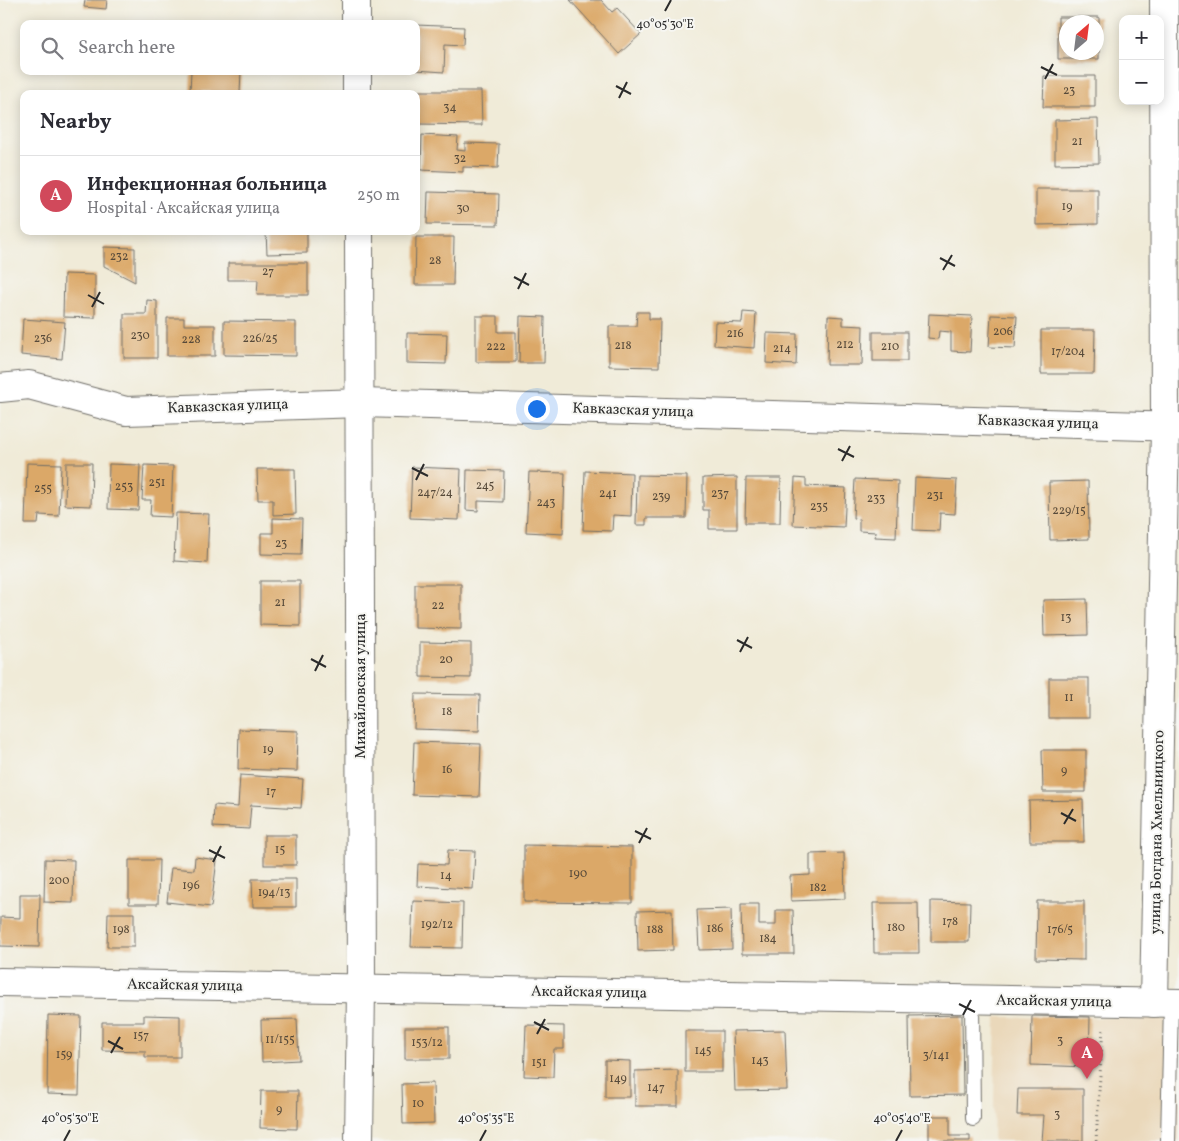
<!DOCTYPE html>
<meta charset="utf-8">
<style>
body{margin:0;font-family:Vollkorn,serif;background:#f7f7f7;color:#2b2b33}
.controls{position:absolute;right:15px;top:15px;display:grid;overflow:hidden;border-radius:10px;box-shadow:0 2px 12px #0003}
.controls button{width:45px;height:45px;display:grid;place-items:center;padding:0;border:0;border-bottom:1px solid #e1e1e2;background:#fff;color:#2b2b33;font:25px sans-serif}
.compass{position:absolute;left:1059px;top:15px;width:45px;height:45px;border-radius:50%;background:#fff;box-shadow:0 2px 12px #0003;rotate:28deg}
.you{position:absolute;left:536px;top:408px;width:18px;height:18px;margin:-12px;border:4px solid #fff;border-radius:50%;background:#1a73e8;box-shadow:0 0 0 8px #1a73e833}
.badge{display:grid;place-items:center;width:32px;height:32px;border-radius:50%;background:#d1495b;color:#fff;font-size:16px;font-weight:700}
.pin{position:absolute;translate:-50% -41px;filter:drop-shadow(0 1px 2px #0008)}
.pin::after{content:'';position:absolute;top:26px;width:18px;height:15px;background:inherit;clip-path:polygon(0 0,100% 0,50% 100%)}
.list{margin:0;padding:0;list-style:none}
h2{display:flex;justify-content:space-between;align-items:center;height:65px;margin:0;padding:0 20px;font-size:21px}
h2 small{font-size:16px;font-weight:400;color:#7c7c81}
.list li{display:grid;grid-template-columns:32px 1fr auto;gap:15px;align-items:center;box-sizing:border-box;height:80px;padding:0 20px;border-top:1px solid #e1e1e2}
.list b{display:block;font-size:19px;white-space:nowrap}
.list p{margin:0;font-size:16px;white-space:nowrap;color:#7c7c81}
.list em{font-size:16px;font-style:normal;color:#7c7c81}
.icon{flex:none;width:28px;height:28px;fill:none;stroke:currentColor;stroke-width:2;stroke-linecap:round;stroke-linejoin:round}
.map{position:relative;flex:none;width:1179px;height:1141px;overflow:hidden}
.search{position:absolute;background:#fff;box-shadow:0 2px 12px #0003;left:20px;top:20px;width:400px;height:55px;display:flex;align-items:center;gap:12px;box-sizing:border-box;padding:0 18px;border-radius:10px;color:#7c7c81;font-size:19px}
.panel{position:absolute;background:#fff;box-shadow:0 2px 12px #0003;left:20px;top:90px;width:400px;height:145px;border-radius:10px}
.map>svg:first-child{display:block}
.built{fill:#ead8ba}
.building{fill:#dba867;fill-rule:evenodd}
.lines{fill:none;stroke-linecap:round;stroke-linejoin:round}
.service-casing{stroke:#706e68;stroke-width:16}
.minor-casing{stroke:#706e68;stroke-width:30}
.path{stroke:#706e68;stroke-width:3;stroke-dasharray:1 4;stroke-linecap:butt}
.service{stroke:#fff;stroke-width:14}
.minor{stroke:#fff;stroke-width:28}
.ticks{fill:none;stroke:#2b2b2b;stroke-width:2}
.labels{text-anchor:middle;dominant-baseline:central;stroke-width:4;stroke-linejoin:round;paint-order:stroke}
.number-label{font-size:12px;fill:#574a3a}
.street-label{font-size:15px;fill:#2b2b2b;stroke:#f6f6f2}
.ticks-label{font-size:12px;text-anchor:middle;fill:#2b2b2b;stroke:#f6f6f2;stroke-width:4;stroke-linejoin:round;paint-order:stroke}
</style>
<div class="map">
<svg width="1179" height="1141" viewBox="0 0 1179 1141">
<rect width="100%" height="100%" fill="#f6f6f2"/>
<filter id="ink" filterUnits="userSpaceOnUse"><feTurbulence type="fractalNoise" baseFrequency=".02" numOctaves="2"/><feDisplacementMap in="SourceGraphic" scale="10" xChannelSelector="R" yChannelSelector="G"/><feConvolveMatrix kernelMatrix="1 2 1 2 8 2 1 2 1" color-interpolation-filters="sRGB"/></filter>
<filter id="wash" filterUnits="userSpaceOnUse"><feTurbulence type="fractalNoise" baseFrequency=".0096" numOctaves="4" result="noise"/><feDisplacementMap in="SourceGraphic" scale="20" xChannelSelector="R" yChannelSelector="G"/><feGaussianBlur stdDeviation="1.12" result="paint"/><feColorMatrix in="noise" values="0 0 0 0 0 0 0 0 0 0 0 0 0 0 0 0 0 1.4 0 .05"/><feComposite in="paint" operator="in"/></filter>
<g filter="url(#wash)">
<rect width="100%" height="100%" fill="#f0ebd8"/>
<!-- built -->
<polygon class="built" points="996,1017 1179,1018 1179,1141 993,1141"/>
<g id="blocks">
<!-- building -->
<g class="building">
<polygon points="85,0 107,0 106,9 84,7"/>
<polygon points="570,0 601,0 612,12 617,8 641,34 619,54"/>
<path d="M1058,17H1099V59H1058ZM1066,22H1096V52H1066Z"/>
<polygon points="268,21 304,22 304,24 268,24"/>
<polygon points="416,25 464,27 463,45 445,44 444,72 416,70"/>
<polygon points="191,71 241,71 240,93 190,91"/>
<polygon points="1044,76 1095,76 1095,107 1043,107"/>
<polygon points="418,91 481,91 482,125 418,124"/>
<polygon points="1098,119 1099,163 1055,164 1055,120"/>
<polygon points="422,135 458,137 457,150 465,151 465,143 499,144 498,168 463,167 463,172 421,170"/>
<polygon points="1036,189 1098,189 1098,224 1036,225"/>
<polygon points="428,192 499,194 498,225 427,224"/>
<polygon points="266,231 307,231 307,253 267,254"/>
<polygon points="416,237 454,237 453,285 415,285"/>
<polygon points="104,247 135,248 135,282 104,266"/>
<polygon points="228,263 308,263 308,295 257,295 258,280 228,280"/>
<polygon points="64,274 95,275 95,318 63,317"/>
<polygon points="147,300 157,301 157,358 124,358 124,314 146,314"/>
<polygon points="637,312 649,312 649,319 660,319 659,367 609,366 609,326 636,326"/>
<polygon points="743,312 756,313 754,348 714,345 715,322 742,323"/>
<polygon points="929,314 972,316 970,352 951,351 951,332 939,331 938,339 928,338"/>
<polygon points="991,315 1017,316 1015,348 989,347"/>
<polygon points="476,316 498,316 498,332 516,332 516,362 476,362"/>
<polygon points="520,316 545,317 544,363 519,363"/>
<polygon points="828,316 843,317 843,325 863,326 862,365 827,365"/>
<polygon points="167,318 184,318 184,325 215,325 215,356 167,356"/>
<polygon points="23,319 65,322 62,359 21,355"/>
<polygon points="224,321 296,322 296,356 224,355"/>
<polygon points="1041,330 1095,330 1094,374 1041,374"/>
<rect x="873" y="332" width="34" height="29"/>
<polygon points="407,333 447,334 446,364 407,363"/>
<polygon points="767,333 797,334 796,365 766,363"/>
<polygon points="27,463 61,464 59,516 39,515 38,524 25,524"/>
<polygon points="66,463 92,463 91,506 65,505"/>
<polygon points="109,464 140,465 138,510 108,509"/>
<polygon points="144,465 173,466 171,517 150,516 151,500 142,500"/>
<polygon points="412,467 461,469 459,520 410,518"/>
<polygon points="257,469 295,469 296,514 273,515 273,500 258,500"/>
<polygon points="467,470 504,471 503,502 478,501 478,511 466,510"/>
<polygon points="585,471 632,473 631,516 613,515 612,531 583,530"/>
<polygon points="529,472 565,473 563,534 526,532"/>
<polygon points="637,475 687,476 686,518 646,518 646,525 636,525"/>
<polygon points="737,477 737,529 709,529 709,510 703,510 703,478"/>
<polygon points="746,478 781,478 780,523 745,523"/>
<polygon points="795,478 806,479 806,486 846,488 844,527 793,525"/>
<polygon points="915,478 957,480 955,514 940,513 939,531 913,530"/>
<polygon points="855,479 898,481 896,538 875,537 876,532 859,531 859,519 853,518"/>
<polygon points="1088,481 1089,539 1050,540 1049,482"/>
<polygon points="176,513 209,514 207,563 174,561"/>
<polygon points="273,518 302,519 301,555 261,554 261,533 273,533"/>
<polygon points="260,581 300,581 300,626 260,625"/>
<polygon points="415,584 461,584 461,629 415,628"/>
<polygon points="1087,599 1088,635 1044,636 1043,600"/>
<polygon points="420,642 471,643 471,678 420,677"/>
<rect x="1049" y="678" width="40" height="40"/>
<polygon points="415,694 480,695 479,731 414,729"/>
<polygon points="239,729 298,731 297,771 238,769"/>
<polygon points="414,742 481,744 479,797 412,795"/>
<polygon points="1042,750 1086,750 1086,792 1043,792"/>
<polygon points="240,775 303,779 301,808 251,805 249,829 213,827 214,805 238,807"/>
<polygon points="1083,800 1084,842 1030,842 1029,801"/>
<rect x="264" y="835" width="32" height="30"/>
<polygon points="524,845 632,847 632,903 524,902"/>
<polygon points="448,850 475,851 473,889 417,886 418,864 447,865"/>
<polygon points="844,853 845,899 791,901 790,876 810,875 810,854"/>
<polygon points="195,857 217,860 211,907 167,902 171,868 194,870"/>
<polygon points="45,859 74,860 73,903 44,902"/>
<polygon points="129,860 159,860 158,904 129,904"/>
<polygon points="252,879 296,879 296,907 253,907"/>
<polygon points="20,894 40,894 39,947 0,946 1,917 20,918"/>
<polygon points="413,901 463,903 462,948 411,947"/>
<polygon points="931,901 970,902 969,942 931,942"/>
<polygon points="1037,901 1084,901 1084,960 1036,959"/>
<polygon points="873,903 918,903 919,953 874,953"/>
<polygon points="741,904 759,904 759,925 776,925 776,910 793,910 794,954 742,954"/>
<polygon points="731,909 732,949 699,950 697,910"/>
<polygon points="672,910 673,950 638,951 637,911"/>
<polygon points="108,913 134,913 134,947 107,947"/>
<polygon points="48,1015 81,1016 79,1095 47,1094"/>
<polygon points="144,1015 180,1016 180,1057 145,1057 145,1051 102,1050 102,1022 144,1022"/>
<polygon points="962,1015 963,1095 910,1096 909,1016"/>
<polygon points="1032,1016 1090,1017 1089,1067 1031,1065"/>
<polygon points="297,1019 299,1060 262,1062 261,1020"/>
<polygon points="526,1025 564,1026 564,1049 554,1049 553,1077 524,1076"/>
<rect x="405" y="1027" width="44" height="32"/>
<polygon points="785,1030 787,1090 735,1091 733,1031"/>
<rect x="685" y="1031" width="37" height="41"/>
<polygon points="605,1060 630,1061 630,1097 605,1097"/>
<polygon points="678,1070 678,1106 635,1106 635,1071"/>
<polygon points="433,1083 434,1123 403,1124 402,1084"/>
<polygon points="1018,1089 1083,1089 1083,1141 1042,1141 1044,1115 1017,1115"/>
<polygon points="261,1091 298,1091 297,1129 260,1128"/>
<polygon points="929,1116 950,1116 950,1136 970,1136 970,1141 929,1141"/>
</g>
</g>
</g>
<g filter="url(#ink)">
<use href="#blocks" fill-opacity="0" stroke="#706e68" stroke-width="1"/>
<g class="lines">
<defs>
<g id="service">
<polyline points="972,1001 973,1119"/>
<polyline points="1168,1141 1171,1003"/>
</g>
<g id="minor">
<polyline points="356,0 356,24"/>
<polyline points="357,71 357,94"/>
<polyline points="0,388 29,385 126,411 361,403 1179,427"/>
<polyline points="0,982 1179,1003"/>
<polyline points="1154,1003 1165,427 1164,0"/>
<polyline points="359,1141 361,989 359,231"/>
</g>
</defs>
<!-- service casing -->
<use href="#service" class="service-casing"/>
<!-- minor casing -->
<use href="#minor" class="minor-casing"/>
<!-- path -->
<polyline class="path" points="1096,1141 1103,1027"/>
<!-- service -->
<use href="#service" class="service"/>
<!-- minor -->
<use href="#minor" class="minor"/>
</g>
</g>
<!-- ticks -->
<path class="ticks" d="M665,11L671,0M1041,67L1057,75M1045,79L1053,64M616,86L631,94M619,98L627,82M940,258L955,266M943,270L952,255M514,277L529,285M518,289L526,273M88,295L104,304M92,307L100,292M838,449L854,457M842,461L850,446M412,468L428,476M416,480L424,464M737,640L752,648M740,652L748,637M311,659L326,667M315,671L323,655M1061,813L1076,821M1064,824L1073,809M635,831L651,839M639,843L647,828M209,850L225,858M213,862L221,846M959,1004L975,1012M963,1015L971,1000M534,1022L549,1030M537,1034L545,1019M108,1041L123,1049M111,1053L120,1037M64,1141L70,1130M480,1141L486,1130M896,1141L902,1130"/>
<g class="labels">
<!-- number labels -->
<g class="number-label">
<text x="1069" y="91">23</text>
<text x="450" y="108">34</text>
<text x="1077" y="142">21</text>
<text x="460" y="159">32</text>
<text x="1067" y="207">19</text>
<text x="463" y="209">30</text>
<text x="119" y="257">232</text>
<text x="435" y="261">28</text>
<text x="268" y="272">27</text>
<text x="1003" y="332">206</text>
<text x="735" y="334">216</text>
<text x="140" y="336">230</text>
<text x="43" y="339">236</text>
<text x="260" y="339">226/25</text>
<text x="191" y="340">228</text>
<text x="845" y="345">212</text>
<text x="623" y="346">218</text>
<text x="496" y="347">222</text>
<text x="890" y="347">210</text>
<text x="782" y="349">214</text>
<text x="1068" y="352">17/204</text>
<text x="157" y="483">251</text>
<text x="485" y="486">245</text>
<text x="124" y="487">253</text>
<text x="43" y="489">255</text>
<text x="435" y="493">247/24</text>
<text x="608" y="494">241</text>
<text x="720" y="494">237</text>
<text x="935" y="496">231</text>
<text x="661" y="497">239</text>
<text x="876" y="499">233</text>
<text x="546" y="503">243</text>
<text x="819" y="507">235</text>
<text x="1069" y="511">229/15</text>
<text x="281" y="544">23</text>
<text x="280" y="603">21</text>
<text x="438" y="606">22</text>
<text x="1066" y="618">13</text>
<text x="446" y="660">20</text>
<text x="1069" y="698">11</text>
<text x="447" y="712">18</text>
<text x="268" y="750">19</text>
<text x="447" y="770">16</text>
<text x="1064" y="771">9</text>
<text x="271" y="792">17</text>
<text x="280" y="850">15</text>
<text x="578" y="874">190</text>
<text x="446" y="876">14</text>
<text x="59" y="881">200</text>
<text x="191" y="886">196</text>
<text x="818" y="888">182</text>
<text x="274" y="893">194/13</text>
<text x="950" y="922">178</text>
<text x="437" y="925">192/12</text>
<text x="896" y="928">180</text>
<text x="715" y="929">186</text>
<text x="121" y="930">198</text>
<text x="655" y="930">188</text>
<text x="1060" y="930">176/5</text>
<text x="768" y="939">184</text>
<text x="141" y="1036">157</text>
<text x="280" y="1040">11/155</text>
<text x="1060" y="1041">3</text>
<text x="427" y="1043">153/12</text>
<text x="703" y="1051">145</text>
<text x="64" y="1055">159</text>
<text x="936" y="1056">3/141</text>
<text x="760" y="1061">143</text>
<text x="539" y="1063">151</text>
<text x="618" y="1079">149</text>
<text x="656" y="1088">147</text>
<text x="418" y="1104">10</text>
<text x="279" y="1110">9</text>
<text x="1057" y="1115">3</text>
</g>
<!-- street labels -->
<g class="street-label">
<text transform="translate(228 407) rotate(-2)">Кавказская улица</text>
<text transform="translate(633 411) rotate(2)">Кавказская улица</text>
<text transform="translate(1038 423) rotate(2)">Кавказская улица</text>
<text transform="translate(361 686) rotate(-90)">Михайловская улица</text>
<text transform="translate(1158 832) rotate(-89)">улица Богдана Хмельницкого</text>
<text transform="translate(185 986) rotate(1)">Аксайская улица</text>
<text transform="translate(589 993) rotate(1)">Аксайская улица</text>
<text transform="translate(1054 1002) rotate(1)">Аксайская улица</text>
</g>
</g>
<g class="ticks-label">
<text x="665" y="28">40°05'30"E</text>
<text x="70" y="1122">40°05'30"E</text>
<text x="486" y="1122">40°05'35"E</text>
<text x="902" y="1122">40°05'40"E</text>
</g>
</svg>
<div class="controls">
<button>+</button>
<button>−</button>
</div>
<svg class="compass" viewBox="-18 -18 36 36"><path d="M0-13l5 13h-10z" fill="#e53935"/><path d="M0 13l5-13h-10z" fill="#7c7c81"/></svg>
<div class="you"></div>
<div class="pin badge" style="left:1087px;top:1079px">A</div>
<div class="search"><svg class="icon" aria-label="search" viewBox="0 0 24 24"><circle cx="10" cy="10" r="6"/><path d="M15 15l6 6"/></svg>Search here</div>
<section class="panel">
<h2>Nearby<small></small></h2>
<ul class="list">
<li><span class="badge">A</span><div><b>Инфекционная больница</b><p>Hospital · Аксайская улица</p></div><em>250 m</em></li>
</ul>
</section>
</div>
